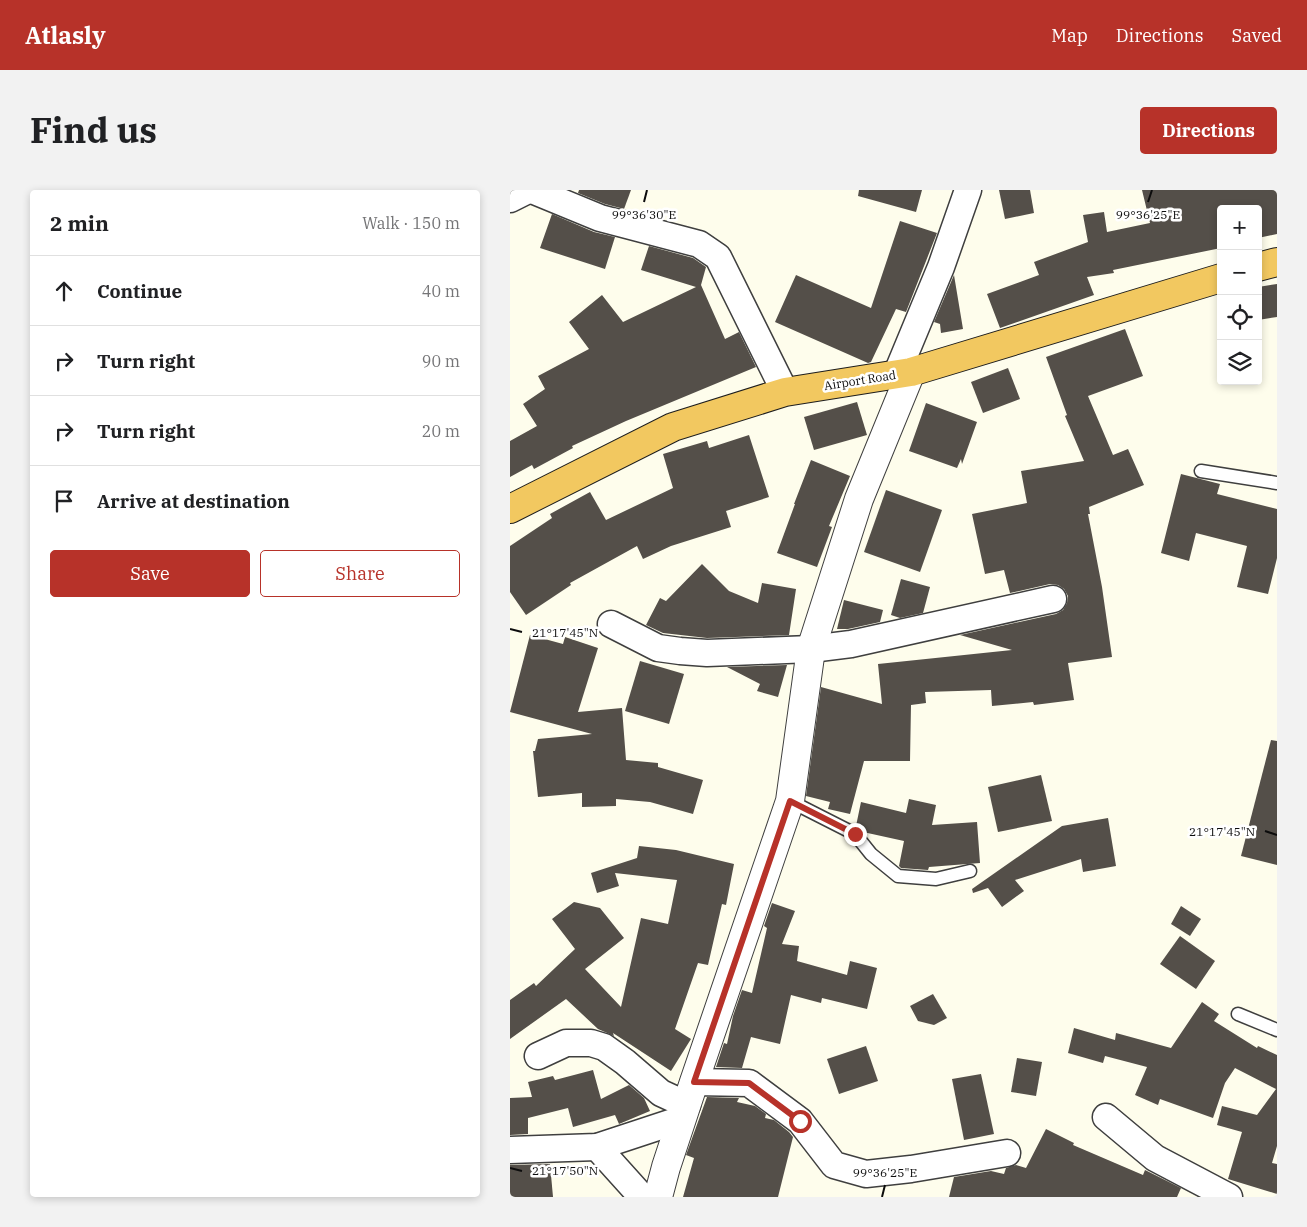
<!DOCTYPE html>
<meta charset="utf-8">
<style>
body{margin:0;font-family:"IBM Plex Serif",serif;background:#f2f2f2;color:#202124}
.controls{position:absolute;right:15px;top:15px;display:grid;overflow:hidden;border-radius:5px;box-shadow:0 2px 8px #0003}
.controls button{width:45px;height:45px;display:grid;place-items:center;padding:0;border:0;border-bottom:1px solid #e0e0e0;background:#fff;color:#202124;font:25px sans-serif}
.stop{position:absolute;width:15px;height:15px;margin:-11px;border:4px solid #b73229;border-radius:50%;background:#fff}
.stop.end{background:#b73229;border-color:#fff;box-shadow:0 1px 5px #0008}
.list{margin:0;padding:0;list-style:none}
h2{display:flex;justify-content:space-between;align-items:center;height:65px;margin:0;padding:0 20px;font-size:21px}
h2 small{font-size:16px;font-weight:400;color:#757577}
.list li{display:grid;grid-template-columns:32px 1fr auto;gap:15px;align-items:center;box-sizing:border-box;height:70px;padding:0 20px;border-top:1px solid #e0e0e0}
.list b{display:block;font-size:19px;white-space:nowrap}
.list em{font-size:16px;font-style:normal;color:#757577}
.actions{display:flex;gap:10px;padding:15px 20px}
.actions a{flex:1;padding:11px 0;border:1px solid #b73229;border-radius:5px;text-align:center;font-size:18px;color:#b73229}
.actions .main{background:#b73229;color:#fff}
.icon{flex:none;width:28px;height:28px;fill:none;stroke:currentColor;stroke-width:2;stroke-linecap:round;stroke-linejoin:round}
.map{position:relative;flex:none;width:767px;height:1007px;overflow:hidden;border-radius:5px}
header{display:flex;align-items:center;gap:30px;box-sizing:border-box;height:70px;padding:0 25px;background:#b73229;color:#fff}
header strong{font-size:24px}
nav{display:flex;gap:28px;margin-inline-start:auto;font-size:18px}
.intro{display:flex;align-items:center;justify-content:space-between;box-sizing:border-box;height:120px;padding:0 30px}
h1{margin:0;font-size:35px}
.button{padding:12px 22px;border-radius:5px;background:#b73229;color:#fff;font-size:18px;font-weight:700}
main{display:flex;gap:30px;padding:0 30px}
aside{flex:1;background:#fff;border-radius:5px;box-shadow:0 2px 8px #0003}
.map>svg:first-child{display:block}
.building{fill:#544f49}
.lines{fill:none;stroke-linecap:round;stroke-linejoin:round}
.service-casing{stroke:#3f3f3f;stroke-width:15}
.minor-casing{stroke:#3f3f3f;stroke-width:29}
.tertiary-casing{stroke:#3f3f3f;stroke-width:30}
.trunk-casing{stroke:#1d1d1d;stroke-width:30}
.service{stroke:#fff;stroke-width:12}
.minor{stroke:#fff;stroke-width:26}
.tertiary{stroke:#fff;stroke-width:28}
.trunk{stroke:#f2c860;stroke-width:28}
.route{stroke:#b73229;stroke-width:6}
.ticks{fill:none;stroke:#0c0c0c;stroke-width:2}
.labels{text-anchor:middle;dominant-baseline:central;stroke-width:5;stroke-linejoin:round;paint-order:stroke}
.street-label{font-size:12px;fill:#0c0c0c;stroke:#fff}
.ticks-label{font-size:12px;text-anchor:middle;fill:#0c0c0c;stroke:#fff;stroke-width:5;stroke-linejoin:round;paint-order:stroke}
</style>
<header>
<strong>Atlasly</strong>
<nav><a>Map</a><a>Directions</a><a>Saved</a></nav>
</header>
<div class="intro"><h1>Find us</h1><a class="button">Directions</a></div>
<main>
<aside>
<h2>2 min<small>Walk · 150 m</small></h2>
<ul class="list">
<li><svg class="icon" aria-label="ahead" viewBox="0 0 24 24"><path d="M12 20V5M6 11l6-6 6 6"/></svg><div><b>Continue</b></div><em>40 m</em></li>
<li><svg class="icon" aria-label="right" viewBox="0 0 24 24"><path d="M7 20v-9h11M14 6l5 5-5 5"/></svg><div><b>Turn right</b></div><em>90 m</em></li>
<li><svg class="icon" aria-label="right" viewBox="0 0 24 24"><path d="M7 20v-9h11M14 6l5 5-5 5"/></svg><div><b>Turn right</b></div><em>20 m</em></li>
<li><svg class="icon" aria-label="arrive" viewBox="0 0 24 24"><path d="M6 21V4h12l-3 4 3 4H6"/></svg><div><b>Arrive at destination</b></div></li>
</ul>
<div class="actions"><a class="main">Save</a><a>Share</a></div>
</aside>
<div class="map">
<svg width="767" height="1007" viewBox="0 0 767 1007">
<rect width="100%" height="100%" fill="#fefdec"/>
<!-- building -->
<g class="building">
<polygon points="69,0 121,0 114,19 95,14 68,3"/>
<polygon points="349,0 412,0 406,22 348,6"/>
<polygon points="489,0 520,0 524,23 495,29"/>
<polygon points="632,0 767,0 767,44 748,48 748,19 711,19 711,58 603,80 604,83 577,87 584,105 490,138 477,104 529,85 524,72 578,52 573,25 594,22 597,42 640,33"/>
<polygon points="42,24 84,42 105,47 95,79 30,58"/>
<polygon points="390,31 427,43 396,122 386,119 361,172 358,173 265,132 286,85 361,118"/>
<polygon points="139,56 183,68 196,77 191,95 215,149 229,142 246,177 116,231 62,256 63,258 24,279 22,275 0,287 0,251 27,236 13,214 35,199 28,186 79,159 59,132 92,105 113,132 186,97 131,80"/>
<polygon points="444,85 453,139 431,143 430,134 424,132"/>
<polygon points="767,94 767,127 748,130 748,97"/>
<polygon points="615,139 633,186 578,206 603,265 618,259 634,295 579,317 580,324 578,324 592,397 602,467 558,473 564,510 524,515 523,512 482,516 481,500 415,502 416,513 401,515 400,571 354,571 340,624 318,619 320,612 296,606 311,497 372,514 368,474 502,460 450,445 546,424 553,420 557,413 558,406 554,399 548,395 540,394 500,403 494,380 475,384 462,324 517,313 511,281 574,271 555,226 557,225 536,167"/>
<polygon points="498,178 510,209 473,223 461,192"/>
<polygon points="347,212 357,245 304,260 294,227"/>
<polygon points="416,213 467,232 452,274 451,269 447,278 399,261"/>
<polygon points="239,245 259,307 216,321 221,337 161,356 133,369 127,356 60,393 61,395 16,425 0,402 0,356 42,328 40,324 80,302 96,330 163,298 153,264 197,251 199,258"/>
<polygon points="301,270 340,286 319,336 322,337 307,377 267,363 285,314 284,314"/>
<polygon points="671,284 710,294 707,304 767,319 767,368 758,404 727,397 737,356 686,343 679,371 651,363"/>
<polygon points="376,300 432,320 410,382 354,362"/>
<polygon points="192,374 219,401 248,413 252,393 286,399 279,445 197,448 153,443 136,435 150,408 156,411"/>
<polygon points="391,389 420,397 413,423 390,428 381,425"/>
<polygon points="334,410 373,420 370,432 338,439 327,439"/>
<polygon points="20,445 53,454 55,447 88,458 68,522 112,518 116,570 148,573 148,577 193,590 183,624 140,612 106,609 106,616 72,617 72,603 28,607 23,561 25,561 28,549 82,544 0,522"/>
<polygon points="130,471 174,484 159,534 115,521"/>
<polygon points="277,475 268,507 247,501 250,494 217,477"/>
<polygon points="761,550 767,551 767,675 731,666"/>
<polygon points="531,585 542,631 488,642 478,597"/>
<polygon points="399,609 426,615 422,635 467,632 470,673 419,677 418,680 391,678 389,676 394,651 353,642 346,636 351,612 396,623"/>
<polygon points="598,628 606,676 573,682 571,669 505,690 514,701 492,717 478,698 463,703 462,699 552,636"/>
<polygon points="129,656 166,660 224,674 216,715 212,714 198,775 188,773 165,839 181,849 161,881 103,843 104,846 88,839 56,809 0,849 0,810 24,793 26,796 65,759 42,729 64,712 90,718 114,748 75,779 111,817 131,728 158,734 167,690 105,683 109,696 87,703 81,683 127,668"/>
<polygon points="262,713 285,721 272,754 289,756 287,771 337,785 340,771 367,778 357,819 312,808 311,813 281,805 270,854 241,847 232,878 206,877 214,853 217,854 223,826 232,800 242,803 257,738 254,736"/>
<polygon points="671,716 691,729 680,746 661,734"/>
<polygon points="670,746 705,771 686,799 650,774"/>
<polygon points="423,804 437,828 424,835 408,831 400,816"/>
<polygon points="692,812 709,824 704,831 747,858 748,856 767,865 767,956 762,973 767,974 767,1004 718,989 732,942 707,935 712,916 747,925 766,899 725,878 715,893 703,928 650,909 648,915 625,905 637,877 595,866 593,873 558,863 564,838 605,850 606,843 661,858"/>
<polygon points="356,856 368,891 329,904 317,869"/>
<polygon points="507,868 532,872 526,906 501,902"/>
<polygon points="83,880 91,909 119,895 134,908 140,921 109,934 105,925 63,937 58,918 18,928 18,944 0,945 0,908 22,907 18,892 43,886 45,890"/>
<polygon points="471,884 484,944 454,950 442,889"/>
<polygon points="197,907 229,908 227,912 245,916 256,924 255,928 264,930 279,942 283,947 268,1007 173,1007 184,968 176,965"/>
<polygon points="536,939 564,953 563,955 633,985 635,980 671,998 667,1007 439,1007 444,987 481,981 494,984 496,978 506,975 516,978"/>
<polygon points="40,974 43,1007 0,1007 0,975"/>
</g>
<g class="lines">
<defs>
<g id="service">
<polyline points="691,281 767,293"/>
<polyline points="280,611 345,644 361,664 388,686 426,689 460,681"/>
<polyline points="728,824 767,840"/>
</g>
<g id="minor">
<polyline points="22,0 90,28 189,54 208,67 275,202"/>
<polyline points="0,9 18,0"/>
<polyline points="387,183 431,77 458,0"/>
<polyline points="101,434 148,458 170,461 197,463 301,459 341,454 543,409"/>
<polyline points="28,866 56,853 81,853 94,857 115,872 151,903 177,915"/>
<polyline points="184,892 239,893 290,931 324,975 356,984 401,979 497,963"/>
<polyline points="596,927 645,968 719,1007"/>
<polyline points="87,957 132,1007"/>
<polyline points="0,960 87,957 172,929"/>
</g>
<polyline id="tertiary" points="148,1007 156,977 184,892 280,611 301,459 349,309 401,182"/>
<g id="trunk">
<polyline points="748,77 767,72"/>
<polyline points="0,319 163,237 275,202 401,182 711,88"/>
</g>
</defs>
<!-- service casing -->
<use href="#service" class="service-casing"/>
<!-- minor casing -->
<use href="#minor" class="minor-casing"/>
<!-- tertiary casing -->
<use href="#tertiary" class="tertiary-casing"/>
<!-- trunk casing -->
<use href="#trunk" class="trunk-casing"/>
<!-- service -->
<use href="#service" class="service"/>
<!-- minor -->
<use href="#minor" class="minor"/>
<!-- tertiary -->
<use href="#tertiary" class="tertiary"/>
<!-- trunk -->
<use href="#trunk" class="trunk"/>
</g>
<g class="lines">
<!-- route -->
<polyline class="route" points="290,931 239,893 184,892 280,611 345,644"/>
</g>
<!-- ticks -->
<path class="ticks" d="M134,12L137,0M638,12L642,0M0,439L12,442M755,641L767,645M0,978L12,981M372,1007L375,995"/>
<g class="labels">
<!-- street labels -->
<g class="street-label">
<text transform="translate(350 190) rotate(-9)">Airport Road</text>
</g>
</g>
<g class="ticks-label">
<text x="134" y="29">99°36'30"E</text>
<text x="638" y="29">99°36'25"E</text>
<text x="55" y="447">21°17'45"N</text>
<text x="712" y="646">21°17'45"N</text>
<text x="55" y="985">21°17'50"N</text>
<text x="375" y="987">99°36'25"E</text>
</g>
</svg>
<div class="controls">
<button>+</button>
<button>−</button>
<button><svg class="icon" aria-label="locate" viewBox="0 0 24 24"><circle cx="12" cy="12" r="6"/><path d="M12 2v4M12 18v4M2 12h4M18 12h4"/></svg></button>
<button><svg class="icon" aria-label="layers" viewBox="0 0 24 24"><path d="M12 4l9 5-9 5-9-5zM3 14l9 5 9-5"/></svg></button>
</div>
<div class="stop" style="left:290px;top:931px"></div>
<div class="stop end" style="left:345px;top:644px"></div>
</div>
</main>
